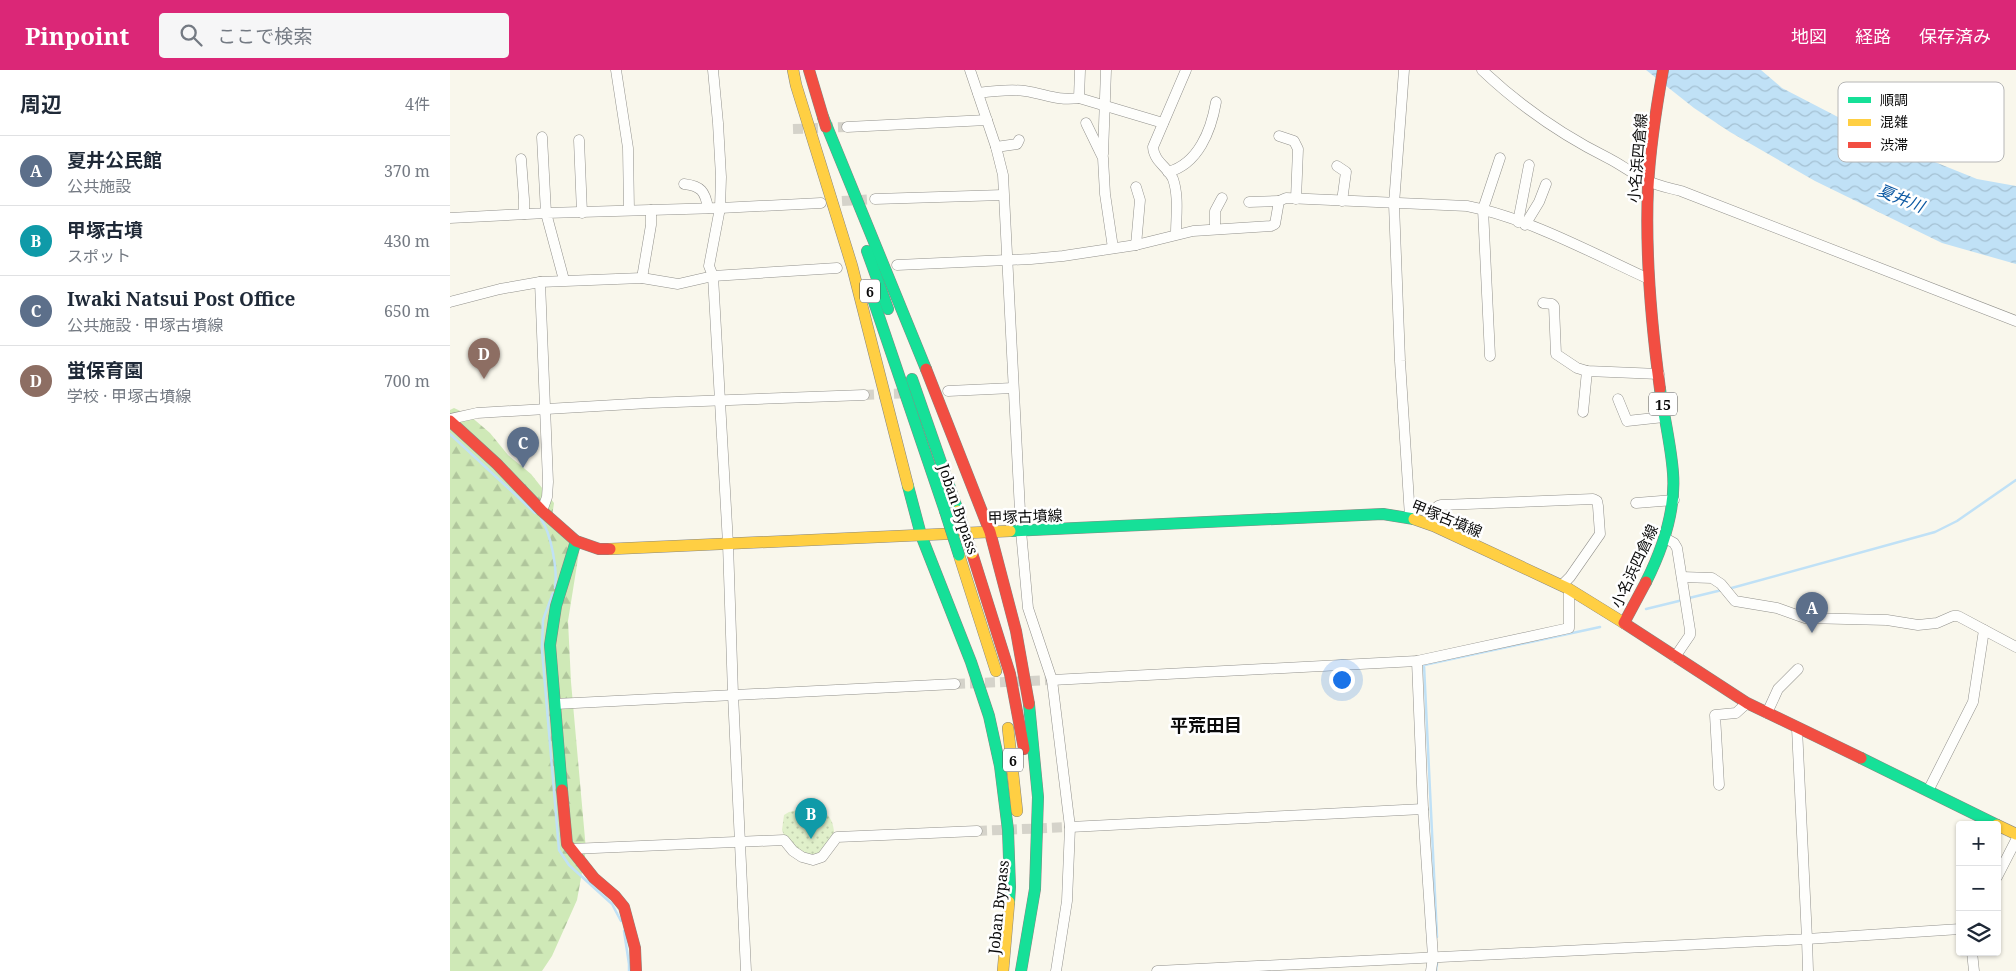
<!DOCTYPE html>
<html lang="ja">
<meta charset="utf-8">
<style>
body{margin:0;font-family:"Noto Serif","Noto Sans JP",serif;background:#f6f6f7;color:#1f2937}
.controls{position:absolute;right:15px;bottom:15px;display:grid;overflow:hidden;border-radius:5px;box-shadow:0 1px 4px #0004}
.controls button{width:45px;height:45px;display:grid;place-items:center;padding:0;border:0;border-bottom:1px solid #e0e1e3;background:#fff;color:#1f2937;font:25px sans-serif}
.you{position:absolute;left:891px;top:609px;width:18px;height:18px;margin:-12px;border:4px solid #fff;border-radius:50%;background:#1a73e8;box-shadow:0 0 0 8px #1a73e833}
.badge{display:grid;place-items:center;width:32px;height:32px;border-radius:50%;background:#db2777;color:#fff;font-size:16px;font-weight:700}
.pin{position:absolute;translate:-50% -41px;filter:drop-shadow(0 1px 2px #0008)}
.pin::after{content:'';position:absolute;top:26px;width:18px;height:15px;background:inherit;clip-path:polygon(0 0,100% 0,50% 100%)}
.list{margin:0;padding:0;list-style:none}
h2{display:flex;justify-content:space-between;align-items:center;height:65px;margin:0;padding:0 20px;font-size:21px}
h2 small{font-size:16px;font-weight:400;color:#747a83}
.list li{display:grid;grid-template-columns:32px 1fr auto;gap:15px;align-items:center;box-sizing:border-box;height:70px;padding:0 20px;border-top:1px solid #e0e1e3}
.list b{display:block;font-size:19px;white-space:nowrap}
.list p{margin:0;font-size:16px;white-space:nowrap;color:#747a83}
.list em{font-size:16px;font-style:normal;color:#747a83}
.icon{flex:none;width:28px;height:28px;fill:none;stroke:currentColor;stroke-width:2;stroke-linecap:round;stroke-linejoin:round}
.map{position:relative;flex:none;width:1566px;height:901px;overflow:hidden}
header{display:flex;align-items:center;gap:30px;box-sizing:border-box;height:70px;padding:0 25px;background:#db2777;color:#fff}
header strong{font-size:24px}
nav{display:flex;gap:28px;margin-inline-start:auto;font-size:18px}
.search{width:350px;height:45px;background:#f6f6f7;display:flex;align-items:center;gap:12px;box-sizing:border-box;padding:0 18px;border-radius:5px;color:#747a83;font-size:19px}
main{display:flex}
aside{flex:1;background:#fff}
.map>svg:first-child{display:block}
.grass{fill:url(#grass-dots)}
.forest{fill:url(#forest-firs)}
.water{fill:url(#water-waves)}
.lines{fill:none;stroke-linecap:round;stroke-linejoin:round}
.stream{stroke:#c0e1f6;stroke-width:2.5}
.street-tunnel{stroke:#d5d3ca;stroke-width:10;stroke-dasharray:10 5;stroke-linecap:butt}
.street-casing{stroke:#92918c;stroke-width:11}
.fast-casing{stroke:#888782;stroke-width:12}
.slow-casing{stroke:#888782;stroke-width:12}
.jam-casing{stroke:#888782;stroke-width:12}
.street{stroke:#fefefc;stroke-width:10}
.fast{stroke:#16e098;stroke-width:11}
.slow{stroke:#ffcf43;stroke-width:11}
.jam{stroke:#f24e42;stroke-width:11}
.fast-bridge-casing{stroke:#7f7e79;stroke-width:12;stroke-linecap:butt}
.slow-bridge-casing{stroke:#7f7e79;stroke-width:12;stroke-linecap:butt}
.fast-bridge{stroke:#16e098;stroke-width:11}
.slow-bridge{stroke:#ffcf43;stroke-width:11}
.labels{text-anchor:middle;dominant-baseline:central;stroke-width:5;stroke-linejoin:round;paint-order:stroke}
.shield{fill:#fff;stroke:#545454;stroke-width:1}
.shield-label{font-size:14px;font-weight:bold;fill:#0a0a0a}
.street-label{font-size:15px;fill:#0a0a0a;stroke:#fff}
.water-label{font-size:16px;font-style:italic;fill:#0c59a3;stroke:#fff}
.quarter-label{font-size:18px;font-weight:bold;fill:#0a0a0a;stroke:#fff}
.key{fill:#fff;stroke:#b6b6b6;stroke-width:1}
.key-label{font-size:14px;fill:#0a0a0a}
</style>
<header>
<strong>Pinpoint</strong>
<div class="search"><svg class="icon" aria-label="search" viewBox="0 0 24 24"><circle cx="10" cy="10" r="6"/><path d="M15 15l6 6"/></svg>ここで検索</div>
<nav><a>地図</a><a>経路</a><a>保存済み</a></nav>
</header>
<main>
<aside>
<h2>周辺<small>4件</small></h2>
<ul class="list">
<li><span class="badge" style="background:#5c6f8a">A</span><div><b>夏井公民館</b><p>公共施設</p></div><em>370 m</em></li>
<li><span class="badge" style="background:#0f9aa8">B</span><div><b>甲塚古墳</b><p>スポット</p></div><em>430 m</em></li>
<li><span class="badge" style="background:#5c6f8a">C</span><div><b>Iwaki Natsui Post Office</b><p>公共施設 · 甲塚古墳線</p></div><em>650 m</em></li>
<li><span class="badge" style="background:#8d6e63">D</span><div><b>蛍保育園</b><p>学校 · 甲塚古墳線</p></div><em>700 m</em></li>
</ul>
</aside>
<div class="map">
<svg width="1566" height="901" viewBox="0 0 1566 901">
<defs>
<pattern id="grass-dots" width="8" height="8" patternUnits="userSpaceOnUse" patternTransform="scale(1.25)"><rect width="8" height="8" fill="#e0f0ca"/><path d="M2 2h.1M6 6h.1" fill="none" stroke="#bfccac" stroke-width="1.8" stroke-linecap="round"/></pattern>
<pattern id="forest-firs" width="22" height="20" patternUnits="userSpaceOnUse" patternTransform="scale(1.25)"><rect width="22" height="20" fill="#cfe9b7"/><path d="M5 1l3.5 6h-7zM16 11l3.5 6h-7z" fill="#b0c69c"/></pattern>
<pattern id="water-waves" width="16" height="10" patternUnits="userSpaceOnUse" patternTransform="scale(1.25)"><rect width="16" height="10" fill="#c0e1f6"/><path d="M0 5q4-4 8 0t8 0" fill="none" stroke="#a4c0d2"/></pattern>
</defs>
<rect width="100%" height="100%" fill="#f9f7ec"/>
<!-- grass -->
<path class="grass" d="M361,737C375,738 383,748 384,762L368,786L351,783L334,765L332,760L334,745L339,742Z"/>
<!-- forest -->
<polygon class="forest" points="4,338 19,345 40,363 58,385 81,404 104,433 102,447 129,482 118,551 121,612 136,780 127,830 102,886 92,901 0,901 0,340"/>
<!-- water -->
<polygon class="water" points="1196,0 1311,0 1332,18 1440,74 1527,109 1566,116 1566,194 1492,173 1365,111 1280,62 1244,38"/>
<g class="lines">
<!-- stream -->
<g class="stream">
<polyline points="0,364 85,443"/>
<path d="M91,449C101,463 108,501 105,518"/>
<polyline points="1278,519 1485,462 1507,451 1566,410"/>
<polyline points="103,523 93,550 92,580 109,780 119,795 162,834 171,851"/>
<polyline points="1239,528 1272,520"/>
<polyline points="1196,539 1233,530"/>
<polyline points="174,861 179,894 179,901"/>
<polyline points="987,867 974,595 1150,557"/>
<polyline points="986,901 987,893"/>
</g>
<!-- street-tunnel -->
<g class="street-tunnel">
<polyline points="343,59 397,57"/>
<polyline points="377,132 425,129"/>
<polyline points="414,325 458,323"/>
<polyline points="505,614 602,610"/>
<polyline points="527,761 620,757"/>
</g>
<defs>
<g id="street">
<polyline points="166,0 178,78 179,140"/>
<polyline points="520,0 546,77 553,105 571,461 578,538 602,610 620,757 617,831 606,901"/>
<polyline points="954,0 944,134 950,291 960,447"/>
<path d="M1032,0C1071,37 1110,64 1158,88C1172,95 1184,105 1198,111C1208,116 1220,118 1231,121L1566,251"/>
<path d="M528,23C543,21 559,19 575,21C596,24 606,31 629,28L630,0"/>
<polyline points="629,28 713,53"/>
<polyline points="636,53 653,88 655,124 663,178"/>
<polyline points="397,57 537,50"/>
<polyline points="829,66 844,71 848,79 846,129"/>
<polyline points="129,70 132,143"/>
<polyline points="546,77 567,74 569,70"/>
<polyline points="653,84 656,0"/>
<polyline points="71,89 74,129 74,144"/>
<polyline points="887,96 896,102 892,131"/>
<path d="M718,102C748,94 761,61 766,32"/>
<path d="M234,114C251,116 255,121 258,138"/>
<polyline points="686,117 690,130 686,175"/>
<polyline points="425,129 553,125"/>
<polyline points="799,132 829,131"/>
<polyline points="0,148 96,143 92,67"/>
<polyline points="1068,152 1079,95"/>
<polyline points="1075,155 1089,132 1096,114"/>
<polyline points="765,159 765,141 772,128"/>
<path d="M726,164C726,147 729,126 723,109C718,97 704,92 703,77L736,0"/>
<path d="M447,195L581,189L613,186L686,175L743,161L821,156L825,154L829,131L836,128L1017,136C1078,148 1142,183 1199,209"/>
<polyline points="192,208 201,155 201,140"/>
<polyline points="114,210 96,143 270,138 371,133"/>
<polyline points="90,212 98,412 97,427 92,441"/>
<polyline points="0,232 50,219 90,212 192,208 228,214 263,206 259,196 270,138 271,107 268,53 263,0"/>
<polyline points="1093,233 1102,234 1104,236 1106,284 1127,298 1137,301 1209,304"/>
<polyline points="1040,286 1033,139 1050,88"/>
<polyline points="498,321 563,318"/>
<polyline points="1168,329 1177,351 1214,347"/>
<polyline points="1133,342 1137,301"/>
<polyline points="0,349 27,343 199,333 414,325"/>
<polyline points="1186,433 1224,430"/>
<polyline points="984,456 988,436 991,435 1143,429 1147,431 1148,436 1150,464 1120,507 1112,515"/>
<polyline points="1215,468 1224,473 1227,478 1240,560 1240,565 1225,587"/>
<polyline points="1232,507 1262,508 1271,514 1285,531 1327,538 1355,548 1437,550 1468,555 1487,553 1503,546 1508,546 1566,577"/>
<polyline points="967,591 973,739 983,887 981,901"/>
<polyline points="602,610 967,591 1119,558 1119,519"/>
<polyline points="105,634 505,614"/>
<polyline points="1317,643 1328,619 1348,599"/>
<polyline points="1269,715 1265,645 1286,643 1297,633"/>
<polyline points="1478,721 1523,632 1534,560"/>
<polyline points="620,757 973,739"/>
<polyline points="121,779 334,770 343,781 352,787 363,790 372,787 387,767 527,761"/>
<polyline points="1547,807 1566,770"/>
<polyline points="1522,882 1524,901"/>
<polyline points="296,901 283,624 278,474 263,206 387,198"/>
<polyline points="707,901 1357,869 1347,658"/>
<polyline points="1358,901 1357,869 1510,859"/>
</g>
<g id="fast">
<polyline points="373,47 476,299"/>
<polyline points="417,181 438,239"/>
<polyline points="422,226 495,441"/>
<polyline points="462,309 508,441"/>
<polyline points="458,416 471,465 521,592 539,646 550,696 558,760 560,817 559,832"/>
<polyline points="560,461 933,444 964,449"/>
<path d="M1196,512C1213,478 1226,441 1223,403C1221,375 1214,347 1210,319"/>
<polyline points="1411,688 1547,755"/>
<polyline points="112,720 100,575 106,536 126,471"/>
<polyline points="571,901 585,819 588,727 579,634"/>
</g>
<g id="slow">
<polyline points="343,0 346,15 402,196 458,416"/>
<polyline points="964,449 984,456 1119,519 1174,553"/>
<polyline points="160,479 560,461"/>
<polyline points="509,485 546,601"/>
<polyline points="558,658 567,741"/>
<polyline points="1547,755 1566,764"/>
<polyline points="553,901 559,832"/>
</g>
<g id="jam">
<polyline points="359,0 376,57"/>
<polyline points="476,299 540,462 566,561 579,634"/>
<path d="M1210,319C1201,252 1195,185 1198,117C1200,78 1206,39 1213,0"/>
<polyline points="0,351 47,394 92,441 126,471 149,479 160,479"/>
<polyline points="522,483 560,604 574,679"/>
<polyline points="1196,512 1174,553 1297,633 1411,688"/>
<polyline points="112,720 117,774 144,808 165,826 174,837 185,878 186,901"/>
</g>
</defs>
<!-- street casing -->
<use href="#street" class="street-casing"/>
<!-- fast casing -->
<use href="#fast" class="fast-casing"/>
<!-- slow casing -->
<use href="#slow" class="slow-casing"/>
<!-- jam casing -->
<use href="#jam" class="jam-casing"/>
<!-- street -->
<use href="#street" class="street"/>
<!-- fast -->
<use href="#fast" class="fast"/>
<!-- slow -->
<use href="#slow" class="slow"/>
<!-- jam -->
<use href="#jam" class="jam"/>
<defs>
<polyline id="fast-bridge" points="495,441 509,485"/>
<polyline id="slow-bridge" points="508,441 522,483"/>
</defs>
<!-- fast-bridge casing -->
<use href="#fast-bridge" class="fast-bridge-casing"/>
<!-- slow-bridge casing -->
<use href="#slow-bridge" class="slow-bridge-casing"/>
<!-- fast-bridge -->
<use href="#fast-bridge" class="fast-bridge"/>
<!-- slow-bridge -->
<use href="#slow-bridge" class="slow-bridge"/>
</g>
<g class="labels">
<!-- shield labels -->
<g class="shield">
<rect x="410" y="209.5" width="20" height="23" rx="4"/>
<rect x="1199" y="322.5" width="28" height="23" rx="4"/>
<rect x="553" y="678.5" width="20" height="23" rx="4"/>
</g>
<g class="shield-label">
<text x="420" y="221">6</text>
<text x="1213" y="334">15</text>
<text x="563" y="690">6</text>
</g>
<!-- street labels -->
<g class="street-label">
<text transform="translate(1187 88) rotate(-85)">小名浜四倉線</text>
<text transform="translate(509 439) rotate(71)">Joban Bypass</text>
<text transform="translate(575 446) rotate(-2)">甲塚古墳線</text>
<text transform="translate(997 448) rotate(22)">甲塚古墳線</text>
<text transform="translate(1184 496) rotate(-65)">小名浜四倉線</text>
<text transform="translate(548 837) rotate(-84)">Joban Bypass</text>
</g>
<!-- water labels -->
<g class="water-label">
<text transform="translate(1451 128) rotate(22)">夏井川</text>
</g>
<!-- quarter labels -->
<g class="quarter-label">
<text x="756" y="655">平荒田目</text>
</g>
</g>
<!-- legend -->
<rect x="1388" y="12" width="166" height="80" rx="8" class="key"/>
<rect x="1398" y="27" width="23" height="6" fill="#16e098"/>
<rect x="1398" y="49" width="23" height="7" fill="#ffcf43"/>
<rect x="1398" y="72" width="23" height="6" fill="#f24e42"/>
<g class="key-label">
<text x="1430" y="35">順調</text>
<text x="1430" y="57">混雑</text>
<text x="1430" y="80">渋滞</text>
</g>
</svg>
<div class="controls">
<button>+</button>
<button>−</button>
<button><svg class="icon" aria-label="layers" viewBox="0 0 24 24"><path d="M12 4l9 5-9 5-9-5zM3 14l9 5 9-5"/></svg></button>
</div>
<div class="you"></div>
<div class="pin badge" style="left:1362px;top:563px;background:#5c6f8a">A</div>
<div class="pin badge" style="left:361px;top:769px;background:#0f9aa8">B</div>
<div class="pin badge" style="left:73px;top:398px;background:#5c6f8a">C</div>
<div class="pin badge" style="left:34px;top:309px;background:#8d6e63">D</div>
</div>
</main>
